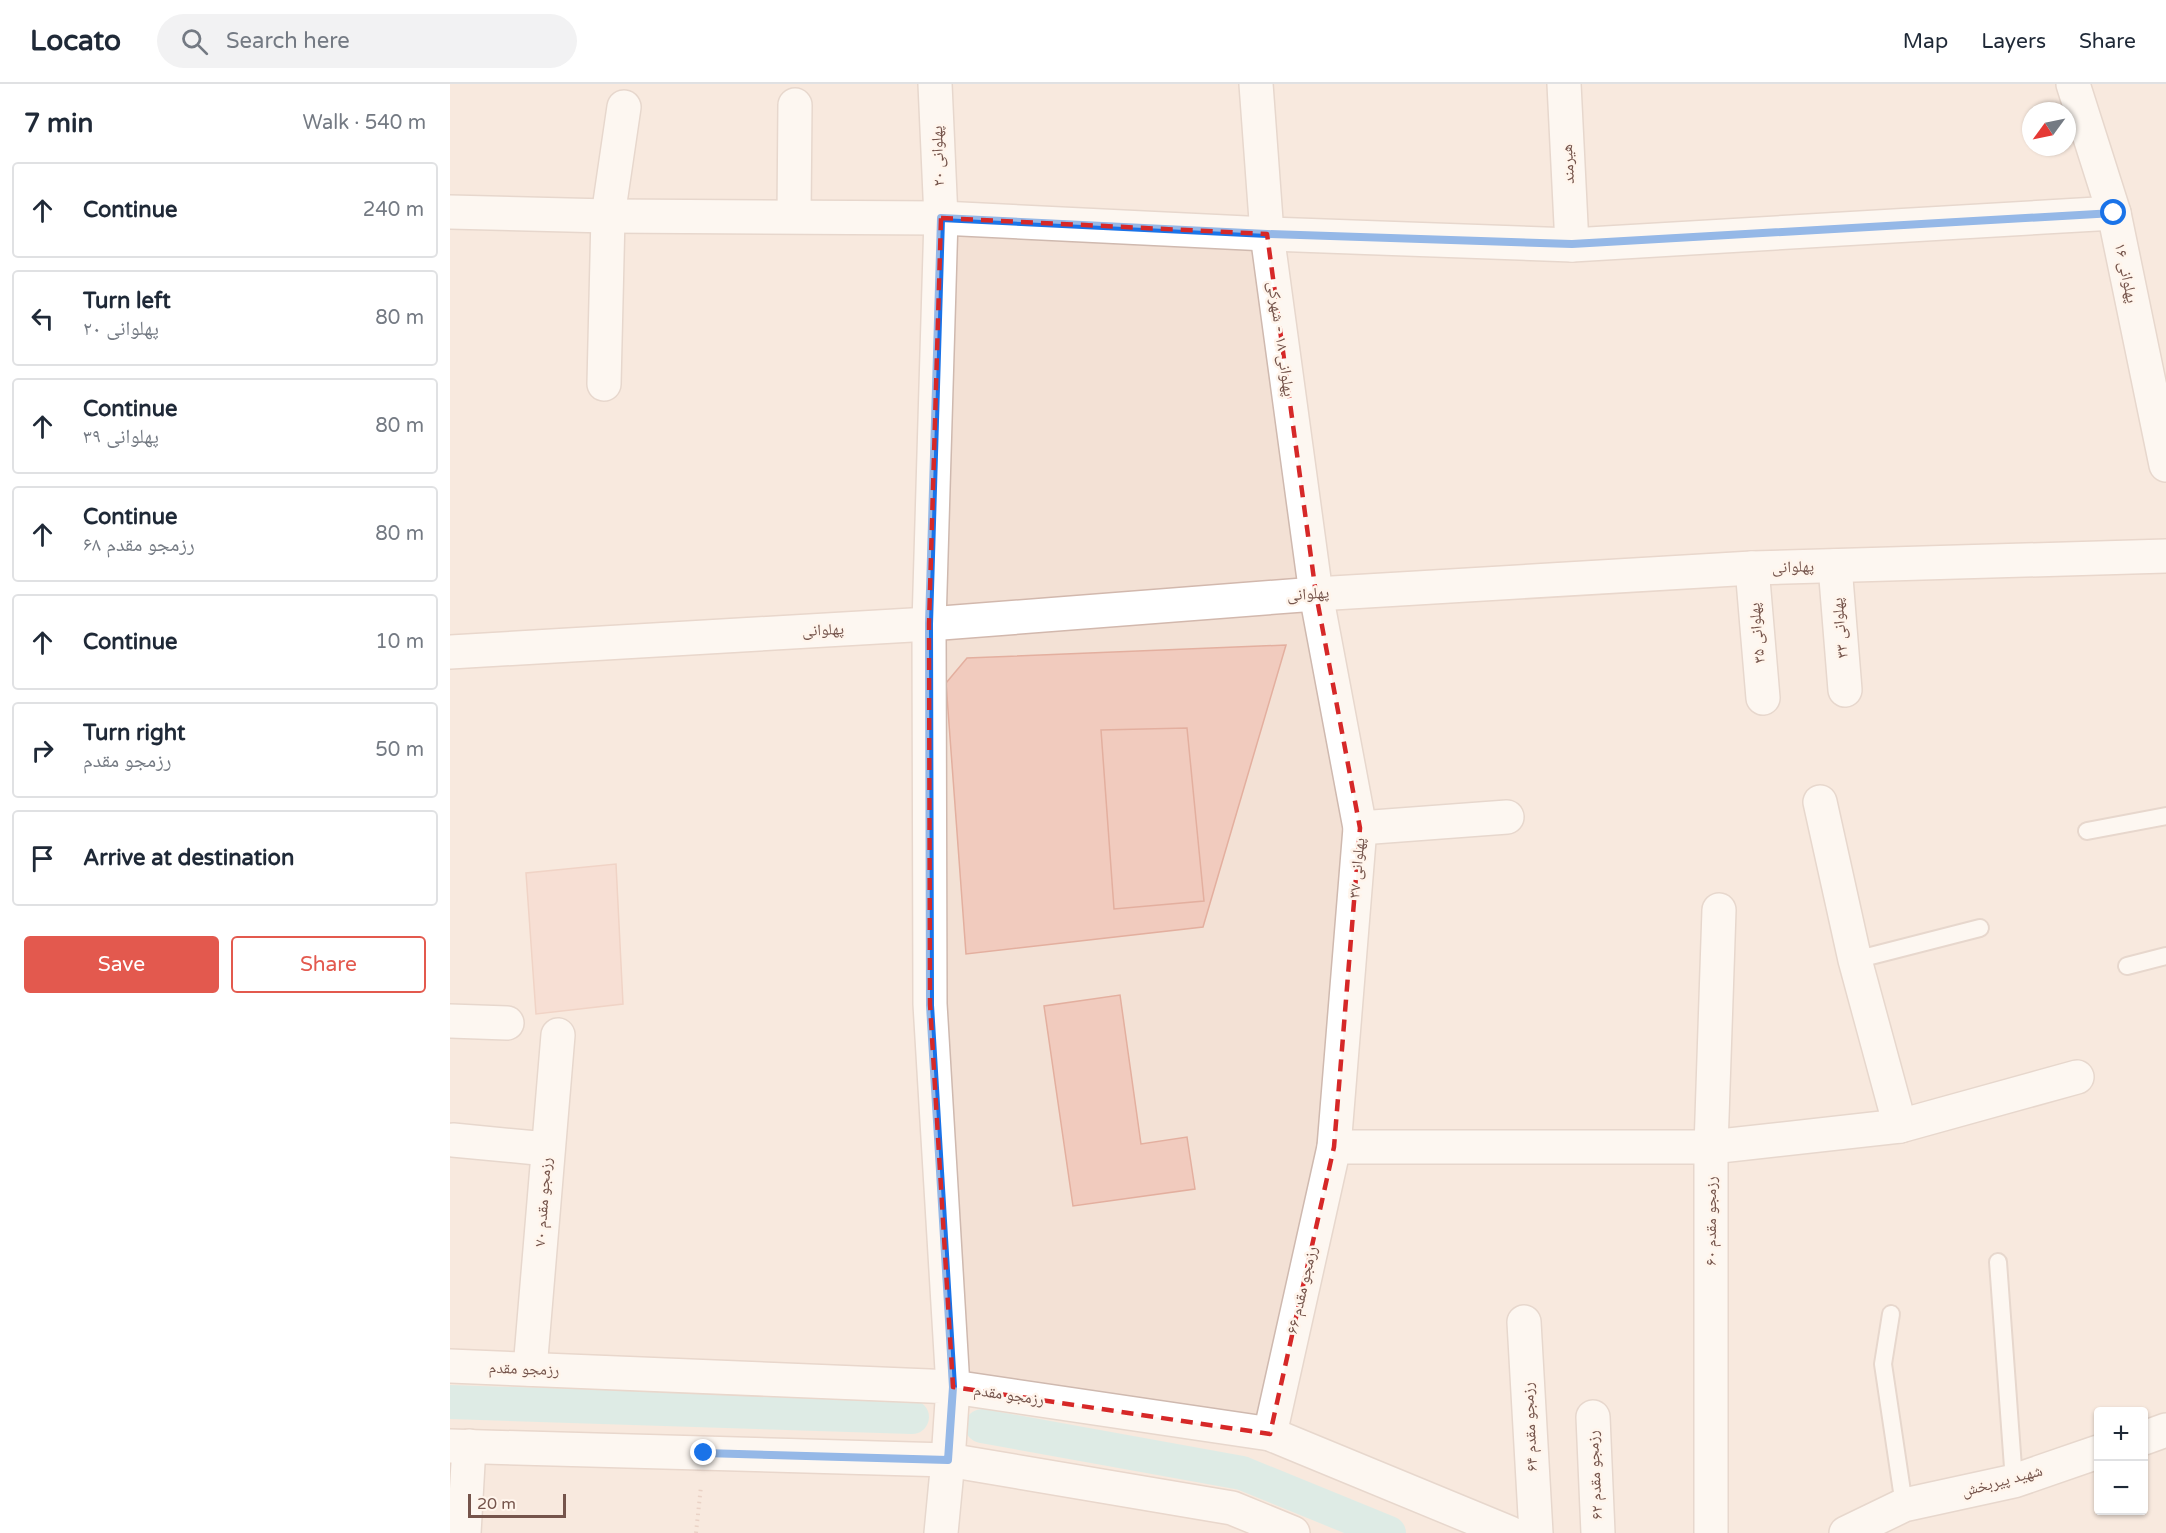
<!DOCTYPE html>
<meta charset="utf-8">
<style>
body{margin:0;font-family:"Varela Round","Noto Naskh Arabic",sans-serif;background:#f2f2f3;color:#1f2937}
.controls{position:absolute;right:18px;bottom:18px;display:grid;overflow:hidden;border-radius:6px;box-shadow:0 2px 4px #0004}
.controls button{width:54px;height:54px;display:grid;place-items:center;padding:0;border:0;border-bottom:2px solid #e0e1e3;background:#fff;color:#1f2937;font:30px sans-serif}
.compass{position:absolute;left:1572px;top:18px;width:54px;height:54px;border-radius:50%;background:#fff;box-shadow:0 2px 4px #0004;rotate:237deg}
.scale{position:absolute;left:18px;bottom:15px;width:98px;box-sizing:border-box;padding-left:6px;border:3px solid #75544b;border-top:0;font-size:16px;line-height:21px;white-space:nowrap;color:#75544b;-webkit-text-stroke:4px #fff5ec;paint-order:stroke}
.stop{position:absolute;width:18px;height:18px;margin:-14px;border:4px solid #1a73e8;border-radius:50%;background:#fff}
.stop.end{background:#1a73e8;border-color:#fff;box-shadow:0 2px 6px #0008}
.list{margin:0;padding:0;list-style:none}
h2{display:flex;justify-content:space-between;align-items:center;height:78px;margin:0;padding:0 24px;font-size:26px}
h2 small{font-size:20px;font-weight:400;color:#747a83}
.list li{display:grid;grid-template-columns:39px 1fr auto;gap:18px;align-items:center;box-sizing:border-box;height:96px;margin:0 12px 12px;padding:0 12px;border:2px solid #e0e1e3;border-radius:6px}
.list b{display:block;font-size:22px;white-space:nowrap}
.list p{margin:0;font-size:20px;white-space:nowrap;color:#747a83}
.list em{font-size:20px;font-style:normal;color:#747a83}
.actions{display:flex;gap:12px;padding:18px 24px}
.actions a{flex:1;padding:14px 0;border:2px solid #e3594e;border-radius:6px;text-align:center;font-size:21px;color:#e3594e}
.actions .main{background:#e3594e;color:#fff}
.icon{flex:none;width:33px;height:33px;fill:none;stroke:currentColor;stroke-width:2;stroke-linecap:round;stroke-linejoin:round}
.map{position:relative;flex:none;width:1716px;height:1449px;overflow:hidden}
header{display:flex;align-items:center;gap:36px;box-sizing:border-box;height:84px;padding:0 30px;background:#fff;border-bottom:2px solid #e0e1e3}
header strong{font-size:28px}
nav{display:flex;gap:33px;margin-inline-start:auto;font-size:21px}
.search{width:420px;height:54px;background:#f2f2f3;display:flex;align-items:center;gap:15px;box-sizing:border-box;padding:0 21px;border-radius:33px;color:#747a83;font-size:22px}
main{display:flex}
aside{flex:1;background:#fff}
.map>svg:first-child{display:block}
.residential{fill:#f3e1d5;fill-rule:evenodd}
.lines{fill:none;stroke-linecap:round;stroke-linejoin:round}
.canal{stroke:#bbe5e5;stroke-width:34}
.building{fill:#f1cbbe;stroke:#e3af9f;stroke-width:1.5}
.lane-casing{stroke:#cfb9af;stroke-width:20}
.street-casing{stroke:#cfb9af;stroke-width:36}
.secondary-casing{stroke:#d2b8ad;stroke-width:36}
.path{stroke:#d6aea1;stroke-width:4;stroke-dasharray:1.5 4.5;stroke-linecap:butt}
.lane{stroke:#fff;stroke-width:16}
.street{stroke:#fff;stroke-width:33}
.secondary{stroke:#fff;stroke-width:33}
.route{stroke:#1a73e8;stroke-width:8}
.marked{fill:none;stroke:#d62828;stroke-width:4.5;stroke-dasharray:12 8;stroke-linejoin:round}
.labels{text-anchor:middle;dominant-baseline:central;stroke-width:5;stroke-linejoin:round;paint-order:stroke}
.street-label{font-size:16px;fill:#75544b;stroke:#fff5ec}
</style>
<header>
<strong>Locato</strong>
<div class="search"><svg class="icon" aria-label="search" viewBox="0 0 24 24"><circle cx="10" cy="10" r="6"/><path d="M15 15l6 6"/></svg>Search here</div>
<nav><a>Map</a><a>Layers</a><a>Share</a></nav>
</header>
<main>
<aside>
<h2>7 min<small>Walk · 540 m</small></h2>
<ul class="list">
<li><svg class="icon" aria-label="ahead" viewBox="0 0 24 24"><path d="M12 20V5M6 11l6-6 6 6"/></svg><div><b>Continue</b></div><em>240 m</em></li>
<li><svg class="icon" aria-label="left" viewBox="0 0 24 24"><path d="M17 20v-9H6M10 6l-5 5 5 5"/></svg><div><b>Turn left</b><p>پهلوانی ۲۰</p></div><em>80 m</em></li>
<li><svg class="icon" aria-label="ahead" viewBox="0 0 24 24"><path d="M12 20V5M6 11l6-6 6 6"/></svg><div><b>Continue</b><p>پهلوانی ۳۹</p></div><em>80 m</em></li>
<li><svg class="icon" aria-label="ahead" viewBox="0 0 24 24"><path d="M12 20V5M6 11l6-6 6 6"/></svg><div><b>Continue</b><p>رزمجو مقدم ۶۸</p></div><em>80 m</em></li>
<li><svg class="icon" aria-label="ahead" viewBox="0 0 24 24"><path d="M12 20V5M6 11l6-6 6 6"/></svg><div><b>Continue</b></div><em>10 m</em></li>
<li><svg class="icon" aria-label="right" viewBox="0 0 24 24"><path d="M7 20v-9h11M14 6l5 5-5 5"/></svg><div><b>Turn right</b><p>رزمجو مقدم</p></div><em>50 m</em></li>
<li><svg class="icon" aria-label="arrive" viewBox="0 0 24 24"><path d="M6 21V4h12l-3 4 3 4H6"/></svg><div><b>Arrive at destination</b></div></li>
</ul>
<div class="actions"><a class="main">Save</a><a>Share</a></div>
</aside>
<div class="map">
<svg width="1716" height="1449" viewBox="0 0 1716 1449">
<rect width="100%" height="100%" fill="#fcf0e6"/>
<!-- residential -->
<path class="residential" d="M0,0H1716V1449H0ZM1581,27H1617V63H1581ZM1648,1328H1694V1426H1648Z"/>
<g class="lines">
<!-- canal -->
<g class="canal">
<polyline points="0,1318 462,1333"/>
<polyline points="532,1342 792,1389 939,1449"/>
</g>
</g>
<!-- building -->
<g class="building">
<polygon points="836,561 753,843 516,870 496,599 517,574"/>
<polygon points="737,644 754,817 664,825 651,646"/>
<polygon points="166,780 173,920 86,930 76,789"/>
<polygon points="670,911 691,1060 737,1053 745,1105 623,1122 594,922"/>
</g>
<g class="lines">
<defs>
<g id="lane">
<polyline points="1637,747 1716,732"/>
<polyline points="1405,876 1530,844"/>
<polyline points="1677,882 1716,872"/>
<polyline points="1548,1178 1564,1397"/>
<polyline points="1441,1230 1433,1280 1454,1421"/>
</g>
<g id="street">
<polyline points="485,0 491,134 479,540 480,920 503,1303 820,1350 1060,1449"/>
<polyline points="806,0 817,150 866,510 910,744 884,1063 820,1350"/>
<polyline points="1114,0 1122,161"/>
<polyline points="1623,0 1664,129 1716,381"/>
<polyline points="0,128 158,132 491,134 817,150 1122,161 1664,129"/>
<polyline points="344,132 345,21"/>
<polyline points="154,300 158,132 174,23"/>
<polyline points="1385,482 1395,606"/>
<polyline points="1302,484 1313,614"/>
<polyline points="1370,718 1405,876 1450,1042"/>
<polyline points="910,744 1057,733"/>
<polyline points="0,937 57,939"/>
<polyline points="3,1056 97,1065"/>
<polyline points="884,1063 1261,1063 1450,1042 1627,993"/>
<polyline points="1074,1238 1086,1449"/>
<polyline points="80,1285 108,951"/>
<polyline points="1143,1333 1148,1449"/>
<polyline points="1694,1354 1716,1346"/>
<polyline points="14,1449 19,1362"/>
<polyline points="491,1449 498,1376"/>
<polyline points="1261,1449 1261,1063 1269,826"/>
<polyline points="1396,1449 1454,1421 1564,1397 1648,1368"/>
</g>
<g id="secondary">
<polyline points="0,568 479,540 866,510 1302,484 1716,472"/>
<polyline points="0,1282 503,1303 498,1376"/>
<polyline points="0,1362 498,1376 782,1424 843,1449"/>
</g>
</defs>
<!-- lane casing -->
<use href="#lane" class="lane-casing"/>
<!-- street casing -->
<use href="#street" class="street-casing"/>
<!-- secondary casing -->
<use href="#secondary" class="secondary-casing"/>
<!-- path -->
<polyline class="path" points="246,1449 251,1402"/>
<!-- lane -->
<use href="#lane" class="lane"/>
<!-- street -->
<use href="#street" class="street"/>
<!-- secondary -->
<use href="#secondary" class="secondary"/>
</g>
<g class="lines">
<!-- route -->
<polyline class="route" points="254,1369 498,1376 503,1303 480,921 479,540 491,134 817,150 1122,160 1664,129"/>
</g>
<!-- marked area -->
<path d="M0 0H1716V1449H0ZM491,134L817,150L866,510L910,744L884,1063L820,1350L503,1303L480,920L479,540Z" fill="#fcf0e6" fill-opacity=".55" fill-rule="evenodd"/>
<path class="marked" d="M491,134L817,150L866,510L910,744L884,1063L820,1350L503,1303L480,920L479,540Z"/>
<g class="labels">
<!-- street labels -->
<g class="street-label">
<text transform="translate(488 72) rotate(-92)">پهلوانی ۲۰</text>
<text transform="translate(1118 80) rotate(-93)">هیرمند</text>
<text transform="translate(1676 189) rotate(78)">پهلوانی ۱۶</text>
<text transform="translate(831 255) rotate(82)">پهلوانی ۱۸ - شهرکی</text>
<text transform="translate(1343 483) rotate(-2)">پهلوانی</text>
<text transform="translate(858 510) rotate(-4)">پهلوانی</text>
<text transform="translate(1390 544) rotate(-95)">پهلوانی ۳۳</text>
<text transform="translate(373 546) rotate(-3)">پهلوانی</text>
<text transform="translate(1307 549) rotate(-95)">پهلوانی ۳۵</text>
<text transform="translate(907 784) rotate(-85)">پهلوانی ۳۷</text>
<text transform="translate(93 1118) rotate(-86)">رزمجو مقدم ۷۰</text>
<text transform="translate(1261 1137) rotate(-90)">رزمجو مقدم ۶۰</text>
<text transform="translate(852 1206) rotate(-77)">رزمجو مقدم ۶۶</text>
<text transform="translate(74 1285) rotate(2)">رزمجو مقدم</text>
<text transform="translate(559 1311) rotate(8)">رزمجو مقدم</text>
<text transform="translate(1080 1343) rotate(-93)">رزمجو مقدم ۶۴</text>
<text transform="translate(1145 1391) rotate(-93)">رزمجو مقدم ۶۲</text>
<text transform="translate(1552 1397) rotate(-15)">شهید پیربخش</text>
</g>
</g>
</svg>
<div class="controls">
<button>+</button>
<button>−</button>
</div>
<svg class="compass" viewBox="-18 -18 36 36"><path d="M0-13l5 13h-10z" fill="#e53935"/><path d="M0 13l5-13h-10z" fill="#747a83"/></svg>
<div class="scale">20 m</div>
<div class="stop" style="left:1664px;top:129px"></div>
<div class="stop end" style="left:254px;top:1369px"></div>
</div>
</main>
